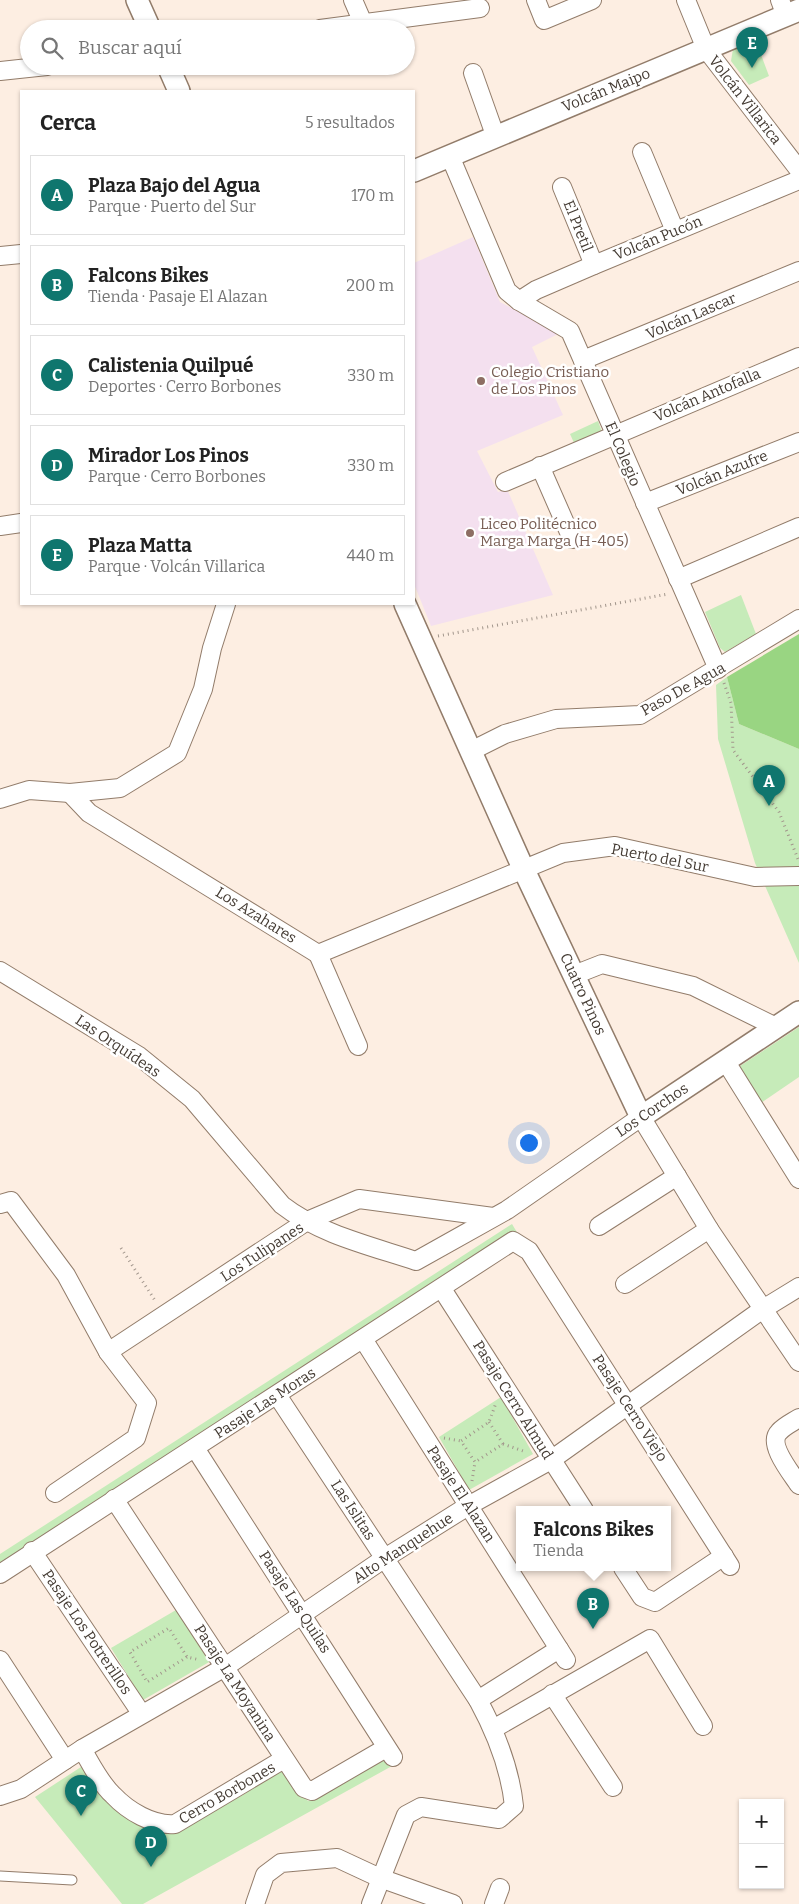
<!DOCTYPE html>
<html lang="es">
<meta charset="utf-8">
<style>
body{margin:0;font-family:Bitter,serif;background:#f6f6f6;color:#222}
.controls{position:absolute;right:15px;bottom:15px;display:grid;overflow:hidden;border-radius:0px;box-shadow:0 1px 4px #0004}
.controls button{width:45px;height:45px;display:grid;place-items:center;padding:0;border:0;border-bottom:1px solid #e0e0e0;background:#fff;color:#222;font:25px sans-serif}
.you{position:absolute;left:528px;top:1142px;width:18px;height:18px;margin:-12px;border:4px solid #fff;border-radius:50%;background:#1a73e8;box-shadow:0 0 0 8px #1a73e833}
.badge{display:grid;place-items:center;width:32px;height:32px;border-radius:50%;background:#0f766e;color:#fff;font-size:16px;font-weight:700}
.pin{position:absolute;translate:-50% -41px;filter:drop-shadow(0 1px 2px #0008)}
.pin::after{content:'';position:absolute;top:26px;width:18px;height:15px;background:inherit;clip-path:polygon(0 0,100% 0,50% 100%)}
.popup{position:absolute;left:516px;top:1506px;width:155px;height:65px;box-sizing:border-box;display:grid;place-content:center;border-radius:0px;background:#fff;filter:drop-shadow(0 1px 4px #0005);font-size:16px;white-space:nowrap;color:#767676}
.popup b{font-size:19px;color:#222}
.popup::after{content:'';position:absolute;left:50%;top:100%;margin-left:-10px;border:10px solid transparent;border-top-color:#fff}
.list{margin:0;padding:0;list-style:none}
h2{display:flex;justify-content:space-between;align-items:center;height:65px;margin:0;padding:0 20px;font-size:21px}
h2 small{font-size:16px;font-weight:400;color:#767676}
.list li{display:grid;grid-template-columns:32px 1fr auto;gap:15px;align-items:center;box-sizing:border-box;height:80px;margin:0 10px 10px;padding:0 10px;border:1px solid #e0e0e0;border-radius:0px}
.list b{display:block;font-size:19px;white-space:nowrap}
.list p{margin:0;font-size:16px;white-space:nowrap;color:#767676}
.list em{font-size:16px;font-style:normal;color:#767676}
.icon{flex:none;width:28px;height:28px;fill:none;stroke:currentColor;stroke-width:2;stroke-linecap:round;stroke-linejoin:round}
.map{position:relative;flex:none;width:799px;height:1904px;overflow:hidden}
.search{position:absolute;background:#fff;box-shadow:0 1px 4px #0004;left:20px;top:20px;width:395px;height:55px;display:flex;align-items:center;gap:12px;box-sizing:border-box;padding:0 18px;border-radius:28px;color:#767676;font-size:19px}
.panel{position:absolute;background:#fff;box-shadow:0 1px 4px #0004;left:20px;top:90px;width:395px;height:515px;border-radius:0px}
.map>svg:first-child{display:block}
.education{fill:#f4e0ef}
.green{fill:#c6ebb9}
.forest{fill:#99d582}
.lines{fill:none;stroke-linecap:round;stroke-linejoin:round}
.service-casing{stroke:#927c6a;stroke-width:11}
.minor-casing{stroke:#927c6a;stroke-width:20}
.tertiary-casing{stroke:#927c6a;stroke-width:24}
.path{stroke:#a2968c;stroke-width:3;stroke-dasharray:1 4;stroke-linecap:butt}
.service{stroke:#fff;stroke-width:9}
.minor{stroke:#fff;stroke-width:18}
.tertiary{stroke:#fff;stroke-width:21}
.education-dot{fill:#8d6e63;stroke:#fff;stroke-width:2}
.labels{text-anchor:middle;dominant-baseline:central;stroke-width:5;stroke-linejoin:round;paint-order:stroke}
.street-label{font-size:15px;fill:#443b33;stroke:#fff}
.education-label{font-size:15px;fill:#785e54;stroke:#fff;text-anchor:start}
</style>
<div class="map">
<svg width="799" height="1904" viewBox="0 0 799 1904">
<rect width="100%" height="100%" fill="#fdeee2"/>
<!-- education -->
<polygon class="education" points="473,237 500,302 560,333 532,347 563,415 477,451 498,492 507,489 553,595 431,626 414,584 414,263"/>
<!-- green -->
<g class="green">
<polygon points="756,41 769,76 749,85 731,61 733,49"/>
<polygon points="598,421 602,432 575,445 570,434"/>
<polygon points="741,595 756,634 725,652 720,648 705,612"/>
<polygon points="727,677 739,724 799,749 799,963 755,863 718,739 716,685"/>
<polygon points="799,1027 799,1077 761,1103 737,1068"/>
<polygon points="512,1224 518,1234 0,1566 0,1554"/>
<polygon points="501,1397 533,1454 469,1490 439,1437"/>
<polygon points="176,1610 211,1661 143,1700 111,1648"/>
<polygon points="386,1755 392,1766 143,1904 122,1904 35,1797 84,1765 111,1799 177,1829 243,1795 282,1768 308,1801"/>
</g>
<!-- forest -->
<polygon class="forest" points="799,634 799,749 739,724 727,677"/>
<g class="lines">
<defs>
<polyline id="service" points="0,1876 72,1880"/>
<g id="minor">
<polyline points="353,0 363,23"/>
<polyline points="536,0 544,20 592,0"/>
<polyline points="686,0 706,49 799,170"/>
<polyline points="780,0 786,16"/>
<polyline points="320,29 480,8"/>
<polyline points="0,71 47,66"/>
<polyline points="473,73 495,135"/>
<polyline points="642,152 675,231"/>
<polyline points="450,156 507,291 519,301 570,331 718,669"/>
<polyline points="562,187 594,265"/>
<polyline points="0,256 21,254"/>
<polyline points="519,301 536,290 594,265 799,180"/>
<polyline points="583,360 799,271"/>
<polyline points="540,466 572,539"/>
<polyline points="505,482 799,357"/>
<polyline points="645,503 799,442"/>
<polyline points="0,526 21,523"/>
<polyline points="678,579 799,527"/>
<polyline points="471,751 505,734 556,719 640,715 799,619"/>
<polyline points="70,793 89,813 318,954"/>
<polyline points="0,799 29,790 70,793 120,788 177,753 203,689 212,648 226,604"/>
<polyline points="318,954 563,853 615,846 755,877 799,876"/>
<polyline points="318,954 358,1046"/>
<path d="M0,971L139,1056L192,1099L282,1205C319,1234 371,1246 416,1261L507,1210L641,1117L709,1229L799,1362"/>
<polyline points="574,975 602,964 693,986 776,1027"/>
<polyline points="726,1062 799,1179"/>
<polyline points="0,1204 11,1201 66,1275 108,1352 147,1403 136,1438 55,1493"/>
<polyline points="599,1226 677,1176"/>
<polyline points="625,1284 709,1229"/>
<polyline points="442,1289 584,1510"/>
<polyline points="363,1339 566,1660"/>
<polyline points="108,1352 307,1221 359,1199 493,1217"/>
<path d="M277,1395L478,1700C496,1733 510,1768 514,1806L499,1819L421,1807L406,1815L371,1904"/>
<path d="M799,1418C793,1422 784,1426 779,1432C767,1444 792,1474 799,1485"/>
<polyline points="195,1448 393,1757"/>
<polyline points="114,1499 304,1788 312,1791 386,1748"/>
<polyline points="32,1551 141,1713"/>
<polyline points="623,1568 642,1597 655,1602 724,1556"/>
<polyline points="0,1574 513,1241 529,1251 730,1566"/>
<polyline points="0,1660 65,1760"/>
<polyline points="552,1694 613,1787"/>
<polyline points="478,1700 559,1649"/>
<polyline points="493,1729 650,1639 703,1726"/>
<path d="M82,1749C91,1764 100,1783 113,1795C128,1811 153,1826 175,1824L284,1759"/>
<polyline points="0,1796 21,1789 82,1749 225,1667 385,1558 468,1506 551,1460 763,1309 799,1287"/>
<polyline points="255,1904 265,1875 281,1863 337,1858 380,1878 453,1904"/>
<polyline points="494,1904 500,1888"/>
</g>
<g id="tertiary">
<polyline points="137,0 150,29"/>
<polyline points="168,66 179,91"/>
<polyline points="414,171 799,10"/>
<polyline points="405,604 523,868 641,1117 799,1012"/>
</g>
</defs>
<!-- service casing -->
<use href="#service" class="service-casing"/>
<!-- minor casing -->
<use href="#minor" class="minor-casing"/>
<!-- tertiary casing -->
<use href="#tertiary" class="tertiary-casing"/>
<!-- path -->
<g class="path">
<polyline points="438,636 668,594"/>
<polyline points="724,683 731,703 733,750 779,812 798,859"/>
<polyline points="121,1248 156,1302"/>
<polyline points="489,1422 503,1444 475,1462 461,1441 489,1422 496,1403"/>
<polyline points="444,1438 461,1441"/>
<polyline points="503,1444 526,1452"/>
<polyline points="472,1481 475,1462"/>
<polyline points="187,1657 147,1682 130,1652 169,1628 187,1657 200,1660"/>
</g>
<!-- service -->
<use href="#service" class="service"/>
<!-- minor -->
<use href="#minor" class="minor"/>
<!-- tertiary -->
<use href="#tertiary" class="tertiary"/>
</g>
<!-- markers -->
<g class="education-dot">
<circle cx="481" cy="381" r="5"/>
<circle cx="470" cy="533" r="5"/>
</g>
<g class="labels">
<!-- street labels -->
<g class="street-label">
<text transform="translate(606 90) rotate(-22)">Volcán Maipo</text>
<text transform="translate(745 100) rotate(52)">Volcán Villarica</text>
<text transform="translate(578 226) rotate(68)">El Pretil</text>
<text transform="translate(658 238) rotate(-22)">Volcán Pucón</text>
<text transform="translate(691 316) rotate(-23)">Volcán Lascar</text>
<text transform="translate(707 395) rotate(-23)">Volcán Antofalla</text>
<text transform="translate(623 454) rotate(67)">El Colegio</text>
<text transform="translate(722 473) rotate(-22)">Volcán Azufre</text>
<text transform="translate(683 689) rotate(-29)">Paso De Agua</text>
<text transform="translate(660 858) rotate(11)">Puerto del Sur</text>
<text transform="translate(256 915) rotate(32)">Los Azahares</text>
<text transform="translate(583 994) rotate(65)">Cuatro Pinos</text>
<text transform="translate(118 1046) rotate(34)">Las Orquídeas</text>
<text transform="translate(652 1110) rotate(-34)">Los Corchos</text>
<text transform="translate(262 1252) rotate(-33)">Los Tulipanes</text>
<text transform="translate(513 1400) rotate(58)">Pasaje Cerro Almud</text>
<text transform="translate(265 1403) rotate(-33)">Pasaje Las Moras</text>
<text transform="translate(630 1408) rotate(57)">Pasaje Cerro Viejo</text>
<text transform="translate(461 1494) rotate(57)">Pasaje El Alazan</text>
<text transform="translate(353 1510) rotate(57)">Las Islitas</text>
<text transform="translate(403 1548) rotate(-33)">Alto Manquehue</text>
<text transform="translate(295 1602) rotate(57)">Pasaje Las Quilas</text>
<text transform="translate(87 1632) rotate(56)">Pasaje Los Potrerillos</text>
<text transform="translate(235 1683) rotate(57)">Pasaje La Moyanina</text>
<text transform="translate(227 1793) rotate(-30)">Cerro Borbones</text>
</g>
<!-- education labels -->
<g class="education-label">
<text x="491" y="372">Colegio Cristiano<tspan x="491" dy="17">de Los Pinos</tspan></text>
<text x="480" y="524">Liceo Politécnico<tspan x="480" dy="17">Marga Marga (H-405)</tspan></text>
</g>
</g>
</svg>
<div class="controls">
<button>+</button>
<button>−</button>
</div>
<div class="you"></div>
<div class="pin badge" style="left:769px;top:806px">A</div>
<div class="pin badge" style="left:593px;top:1629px">B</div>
<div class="popup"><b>Falcons Bikes</b>Tienda</div>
<div class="pin badge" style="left:81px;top:1816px">C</div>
<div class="pin badge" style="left:151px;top:1867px">D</div>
<div class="pin badge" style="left:752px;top:68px">E</div>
<div class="search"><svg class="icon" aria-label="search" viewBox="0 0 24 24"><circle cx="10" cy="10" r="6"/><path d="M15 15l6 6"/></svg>Buscar aquí</div>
<section class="panel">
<h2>Cerca<small>5 resultados</small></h2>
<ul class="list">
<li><span class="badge">A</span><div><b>Plaza Bajo del Agua</b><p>Parque · Puerto del Sur</p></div><em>170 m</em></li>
<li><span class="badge">B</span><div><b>Falcons Bikes</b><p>Tienda · Pasaje El Alazan</p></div><em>200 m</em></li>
<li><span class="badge">C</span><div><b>Calistenia Quilpué</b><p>Deportes · Cerro Borbones</p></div><em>330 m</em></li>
<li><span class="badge">D</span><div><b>Mirador Los Pinos</b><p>Parque · Cerro Borbones</p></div><em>330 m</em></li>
<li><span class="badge">E</span><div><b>Plaza Matta</b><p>Parque · Volcán Villarica</p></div><em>440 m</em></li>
</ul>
</section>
</div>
